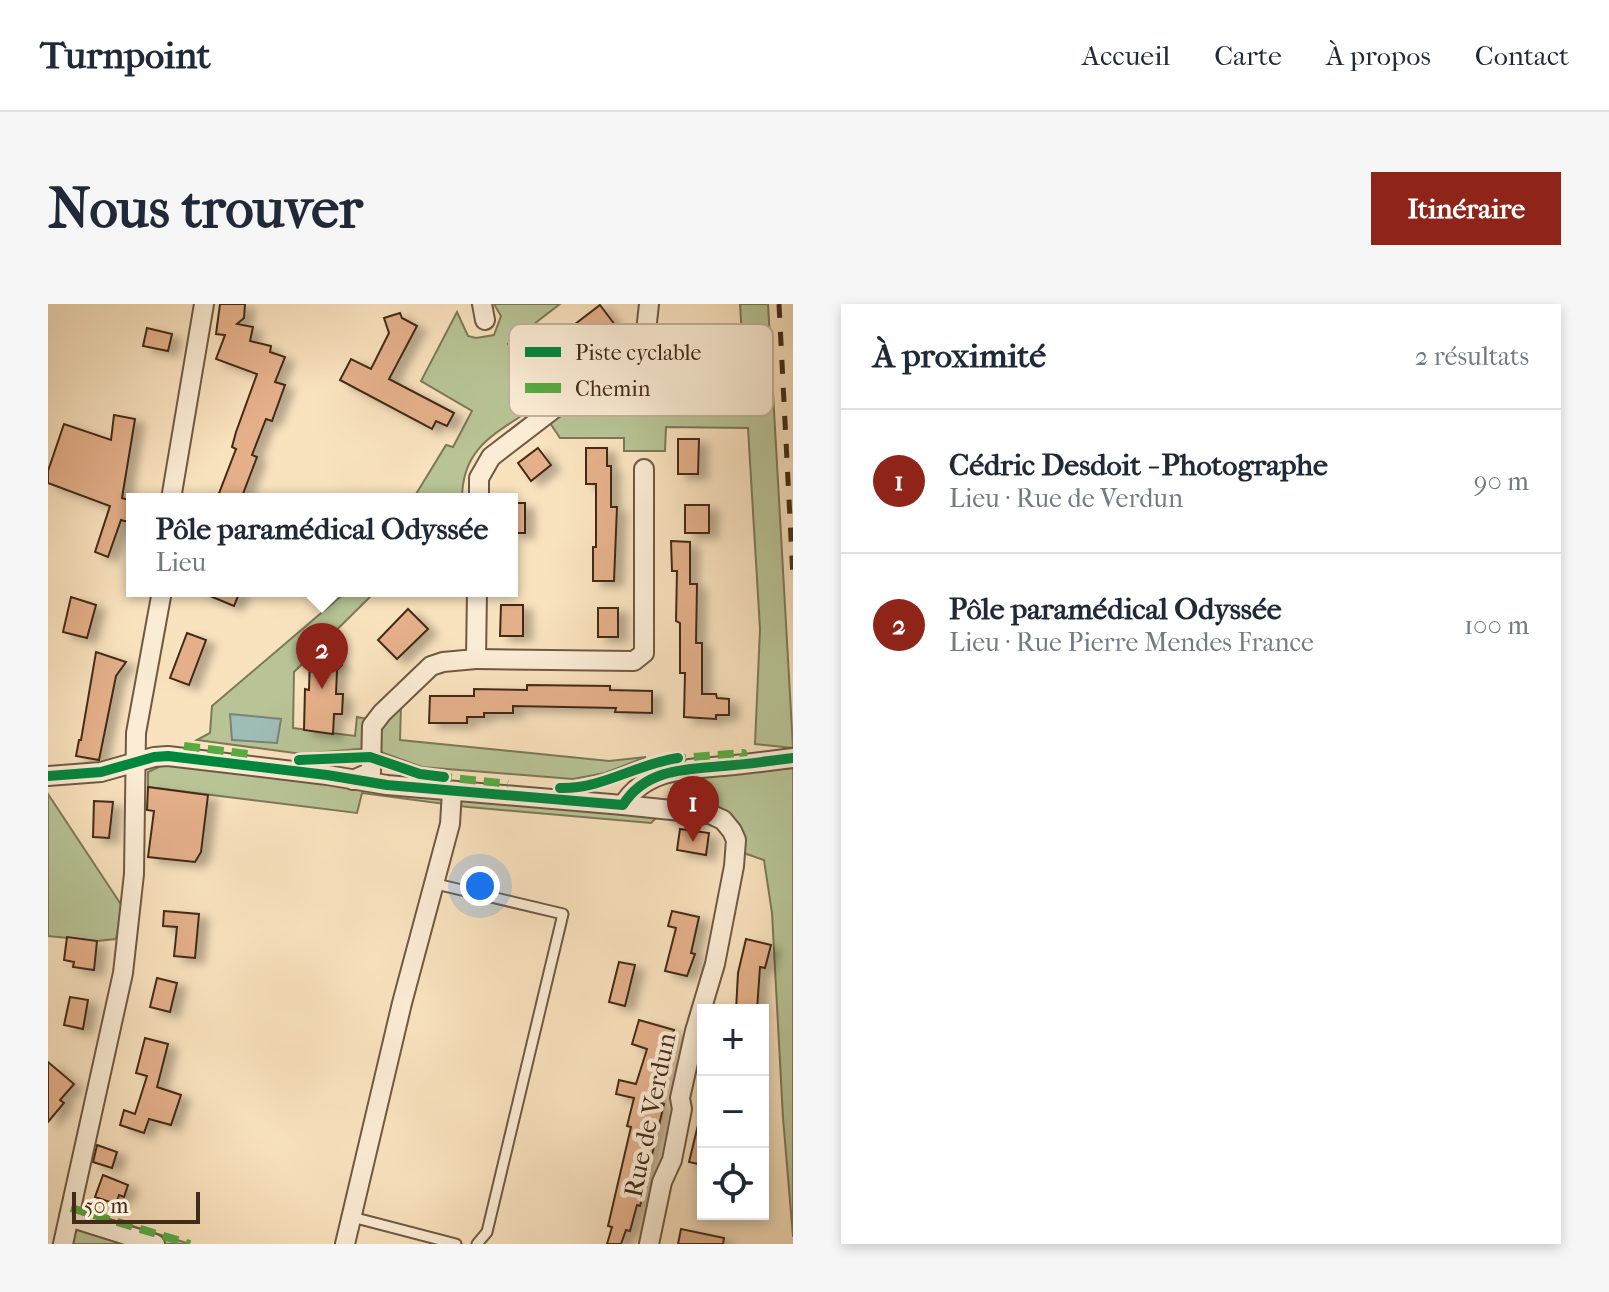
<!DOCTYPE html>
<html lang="fr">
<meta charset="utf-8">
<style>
body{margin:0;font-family:"IM FELL French Canon",serif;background:#f6f6f7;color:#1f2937}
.controls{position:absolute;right:24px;bottom:24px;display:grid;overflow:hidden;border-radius:0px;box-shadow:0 4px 12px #0003}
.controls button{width:72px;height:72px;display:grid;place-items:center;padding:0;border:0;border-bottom:2px solid #e0e1e3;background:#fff;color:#1f2937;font:40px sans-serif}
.scale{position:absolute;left:24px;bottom:20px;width:128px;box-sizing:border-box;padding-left:8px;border:4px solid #432b19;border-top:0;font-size:22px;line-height:28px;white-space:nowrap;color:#432b19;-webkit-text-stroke:6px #fbecd5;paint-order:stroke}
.you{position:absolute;left:432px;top:582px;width:28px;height:28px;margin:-20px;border:6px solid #fff;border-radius:50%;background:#1a73e8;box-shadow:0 0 0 12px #1a73e833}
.badge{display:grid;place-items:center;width:52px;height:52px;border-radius:50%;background:#8f2418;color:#fff;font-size:26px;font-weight:700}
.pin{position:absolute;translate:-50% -66px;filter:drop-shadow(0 2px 4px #0008)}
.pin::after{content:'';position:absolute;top:42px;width:28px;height:24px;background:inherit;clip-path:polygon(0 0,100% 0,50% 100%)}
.popup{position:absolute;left:78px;top:189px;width:392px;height:104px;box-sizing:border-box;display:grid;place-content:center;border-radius:0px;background:#fff;filter:drop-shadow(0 2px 6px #0005);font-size:26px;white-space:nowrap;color:#747a83}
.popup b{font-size:30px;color:#1f2937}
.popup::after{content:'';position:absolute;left:50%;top:100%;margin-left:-16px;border:16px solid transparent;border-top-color:#fff}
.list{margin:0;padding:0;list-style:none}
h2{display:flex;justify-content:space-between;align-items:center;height:104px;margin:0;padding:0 32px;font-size:34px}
h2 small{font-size:26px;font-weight:400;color:#747a83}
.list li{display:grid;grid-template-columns:52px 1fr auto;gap:24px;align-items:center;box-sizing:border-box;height:144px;padding:0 32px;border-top:2px solid #e0e1e3}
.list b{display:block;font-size:30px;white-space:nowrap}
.list p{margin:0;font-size:26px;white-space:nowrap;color:#747a83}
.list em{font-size:26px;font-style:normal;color:#747a83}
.icon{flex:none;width:44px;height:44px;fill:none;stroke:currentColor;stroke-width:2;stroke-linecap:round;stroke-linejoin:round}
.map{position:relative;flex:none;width:745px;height:940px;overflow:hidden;border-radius:0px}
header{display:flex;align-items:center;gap:48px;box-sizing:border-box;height:112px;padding:0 40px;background:#fff;border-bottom:2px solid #e0e1e3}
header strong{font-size:38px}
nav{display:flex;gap:44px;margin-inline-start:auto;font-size:28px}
.intro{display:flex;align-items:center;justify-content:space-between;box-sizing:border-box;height:192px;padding:0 48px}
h1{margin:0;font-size:56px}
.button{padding:20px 36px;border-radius:0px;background:#8f2418;color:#fff;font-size:28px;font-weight:700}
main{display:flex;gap:48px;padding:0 48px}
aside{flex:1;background:#fff;border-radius:0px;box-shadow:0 4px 12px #0003}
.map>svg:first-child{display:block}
.green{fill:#b8c496;stroke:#7e7858;stroke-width:2}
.water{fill:#9ebdb7;stroke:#7a8378;stroke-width:2}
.building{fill:#e4af89;stroke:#432b19;stroke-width:2;filter:url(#shadow)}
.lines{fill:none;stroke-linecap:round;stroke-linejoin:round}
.service-casing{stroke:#705942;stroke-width:13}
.minor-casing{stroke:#705942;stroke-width:22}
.service{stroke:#fbecd5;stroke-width:9}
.minor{stroke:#fbecd5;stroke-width:18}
.rail{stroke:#432b19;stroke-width:5;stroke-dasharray:14 14;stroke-linecap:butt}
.quiet{stroke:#56ab42;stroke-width:8;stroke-dasharray:16 8;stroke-linecap:butt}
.cycleway-casing{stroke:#fbecd5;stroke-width:15}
.cycleway{stroke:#00873e;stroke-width:10}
.labels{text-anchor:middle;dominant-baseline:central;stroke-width:8;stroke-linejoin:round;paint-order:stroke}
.street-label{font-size:26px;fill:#432b19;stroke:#fbecd5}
.key{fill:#fbecd5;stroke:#c4b29d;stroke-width:2}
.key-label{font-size:22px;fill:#432b19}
</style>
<header>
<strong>Turnpoint</strong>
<nav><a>Accueil</a><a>Carte</a><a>À propos</a><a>Contact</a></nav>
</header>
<div class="intro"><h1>Nous trouver</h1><a class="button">Itinéraire</a></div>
<main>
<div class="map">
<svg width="745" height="940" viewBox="0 0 745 940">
<defs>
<filter id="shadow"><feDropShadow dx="9" dy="5" stdDeviation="4" flood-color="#0004"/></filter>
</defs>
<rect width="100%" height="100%" fill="#f9e2be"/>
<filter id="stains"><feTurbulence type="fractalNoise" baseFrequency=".0025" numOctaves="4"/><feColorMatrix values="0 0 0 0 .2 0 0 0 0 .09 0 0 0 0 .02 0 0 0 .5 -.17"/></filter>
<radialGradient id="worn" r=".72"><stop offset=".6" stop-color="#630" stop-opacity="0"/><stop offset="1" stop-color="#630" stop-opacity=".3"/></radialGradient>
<!-- green -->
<g class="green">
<path d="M446,0H512L460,40L499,91L492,94L488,102C450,129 414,141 414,195H365L398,141L405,143L424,107L373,77L409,8L420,32L428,34L446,31L453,12Z"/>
<polygon points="692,0 720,0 745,444 707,440 712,325 700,124 618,123 617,147 576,147 576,134 512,134 502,119 588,53 615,82 697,83"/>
<polygon points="299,287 328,287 246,368 245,424 307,432 309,413 319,415 353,400 352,436 561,457 598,453 557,469 525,475 374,463 322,444 254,450 149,436 162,429 164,402"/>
<polygon points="115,461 171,465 609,513 603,519 420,503 314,489 309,509 100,483 100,468"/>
<polygon points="745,464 745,933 735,814 724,609 716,556 693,548 696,537 628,500 623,485 628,478 638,473"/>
<polygon points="0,490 74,602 68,635 49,637 0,632"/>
<polygon points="39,908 142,940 24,940 28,917"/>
</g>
<!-- water -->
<polygon class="water" points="182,410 233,415 229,439 184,436"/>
<!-- building -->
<g class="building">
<polygon points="172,0 197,0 196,14 189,20 205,23 202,37 223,42 222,48 237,53 227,78 237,81 224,117 218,115 204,151 209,153 193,195 170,192 188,145 184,143 188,128 209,70 168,55 177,31 168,30"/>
<polygon points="552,1 567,21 490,80 475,60"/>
<polygon points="352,9 354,14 369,22 341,75 406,109 399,122 388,117 384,125 292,76 303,55 323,65 341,29 336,14"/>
<polygon points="99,24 124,30 120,47 95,42"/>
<polygon points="66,111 87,115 74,194 84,197 84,219 73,216 60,253 47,248 62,202 0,179 0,167 16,120 63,136"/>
<polygon points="630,135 651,135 650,170 630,170"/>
<polygon points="490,144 503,161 483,177 470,159"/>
<polygon points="538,144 559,144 559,162 563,162 563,203 569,203 566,277 545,277 545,243 548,243 548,180 538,180"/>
<rect x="464" y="199" width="13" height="30"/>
<rect x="637" y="201" width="24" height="28"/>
<polygon points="623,237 642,238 642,280 649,280 648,339 654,339 654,390 668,390 669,394 681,395 681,411 668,411 668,415 636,413 637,369 632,369 632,319 628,317 629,267 624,267"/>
<polygon points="150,287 192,287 186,302"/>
<polygon points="23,293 48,301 39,334 15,328"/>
<polygon points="453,301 475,301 475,332 452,332"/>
<rect x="550" y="304" width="20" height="29"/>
<polygon points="360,305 380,325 349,355 330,336"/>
<polygon points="139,329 158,336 141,381 122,374"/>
<polygon points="275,341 294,361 289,366 288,390 295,390 294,410 286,410 285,430 256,426 257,385 261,386 262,354"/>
<polygon points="48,348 78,358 68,372 51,456 28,452 31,436 33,436"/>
<polygon points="479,381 562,382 562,386 604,387 604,409 567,408 568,404 465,402 465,409 436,409 436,413 419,413 419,419 381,419 382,392 426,392 426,385 479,386"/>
<polygon points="100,483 160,491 153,548 147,558 100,553 106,507 99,506"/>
<polygon points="46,497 65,498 61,534 45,533"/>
<polygon points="632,525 661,529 658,551 629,546"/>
<polygon points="116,607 151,610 147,654 126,652 129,623 115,622"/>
<polygon points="624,607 651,613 643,649 647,650 639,672 617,667 628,624 620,622"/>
<polygon points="19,633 49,637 46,666 25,663 26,658 16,656"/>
<polygon points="698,635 723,641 717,664 712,663 709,706 688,706 690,669"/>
<polygon points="571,658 587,661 577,702 561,698"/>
<polygon points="109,674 129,679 122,708 102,703"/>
<polygon points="22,693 40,696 35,725 16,721"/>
<polygon points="591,716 626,726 609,798 616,800 592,902 589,901 582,927 578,926 573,940 559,940 564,923 560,922 583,823 579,822 586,794 568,790 571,776 588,780 599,745 584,740"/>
<polygon points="97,734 120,740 109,783 133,791 123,821 101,815 96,829 72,821 76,806 87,810 99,772 88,769"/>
<polygon points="0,758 26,780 12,796 16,799 0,818"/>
<polygon points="650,821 655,822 655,861 641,858"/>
<polygon points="49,841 69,848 64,864 45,858"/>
<polygon points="55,871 80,881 76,893 71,891 68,900 47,893"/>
<polygon points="633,925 676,934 675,940 630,940"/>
</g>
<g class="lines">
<defs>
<g id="service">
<polyline points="384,579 515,610 439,928 429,940"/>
<polyline points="304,913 408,940"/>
</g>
<g id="minor">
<polyline points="434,0 437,16"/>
<polyline points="123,195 156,0"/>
<polyline points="431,195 431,174 443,153 580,48 598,27 601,0"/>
<polyline points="428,355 586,357 596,349 596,165"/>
<path d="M0,472L53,468L106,453L120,452L279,471L339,481L575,501C597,465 638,465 676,462C699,460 722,457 745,454"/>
<polyline points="305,476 323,468 324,422 334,409 383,362 395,358 428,355 429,287"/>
<polyline points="575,501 662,510 675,516 684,527 688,536 686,562 667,660 647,727 632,794 634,805 624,856 614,878 601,940"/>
<polyline points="21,913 107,940"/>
<polyline points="15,940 75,669 86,570 88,429 114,287"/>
<polyline points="297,940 354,699 402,520 404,487"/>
</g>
</defs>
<!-- service casing -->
<use href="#service" class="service-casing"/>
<!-- minor casing -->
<use href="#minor" class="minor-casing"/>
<!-- service -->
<use href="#service" class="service"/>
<!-- minor -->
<use href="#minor" class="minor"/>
<!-- rail -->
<polyline class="rail" points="731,0 745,274"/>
<!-- quiet -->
<g class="quiet">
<polyline points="136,442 200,450"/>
<polyline points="622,455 695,449 697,460"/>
<polyline points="388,472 460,480"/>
<polyline points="23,904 142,940"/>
</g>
<defs>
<g id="cycleway">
<polyline points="251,456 322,453 372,470 396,473"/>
<path d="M0,472L53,468L106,453L120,452L279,471L339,481L575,501C597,465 638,465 676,462C699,460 722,457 745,454"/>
<path d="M512,484C555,485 588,460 630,454"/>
</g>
</defs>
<!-- cycleway casing -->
<use href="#cycleway" class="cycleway-casing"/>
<!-- cycleway -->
<use href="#cycleway" class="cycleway"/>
</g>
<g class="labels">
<!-- street labels -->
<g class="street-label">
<text transform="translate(602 811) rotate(-78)">Rue de Verdun</text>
</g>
</g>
<!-- legend -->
<rect x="461" y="20" width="264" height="92" rx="12" class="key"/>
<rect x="477" y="43" width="36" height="10" fill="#00873e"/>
<rect x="477" y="79" width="36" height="10" fill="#56ab42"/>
<g class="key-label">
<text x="527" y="56">Piste cyclable</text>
<text x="527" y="92">Chemin</text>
</g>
<rect width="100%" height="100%" filter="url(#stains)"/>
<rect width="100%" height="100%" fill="url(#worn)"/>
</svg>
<div class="controls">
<button>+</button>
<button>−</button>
<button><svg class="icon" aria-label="locate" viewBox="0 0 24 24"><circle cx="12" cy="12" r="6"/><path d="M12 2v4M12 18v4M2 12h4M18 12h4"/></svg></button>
</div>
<div class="scale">50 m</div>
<div class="you"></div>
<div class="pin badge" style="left:645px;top:538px">1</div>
<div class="pin badge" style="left:274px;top:385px">2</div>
<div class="popup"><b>Pôle paramédical Odyssée</b>Lieu</div>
</div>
<aside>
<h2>À proximité<small>2 résultats</small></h2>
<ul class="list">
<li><span class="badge">1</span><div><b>Cédric Desdoit - Photographe</b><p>Lieu · Rue de Verdun</p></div><em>90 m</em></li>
<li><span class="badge">2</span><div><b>Pôle paramédical Odyssée</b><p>Lieu · Rue Pierre Mendes France</p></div><em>100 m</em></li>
</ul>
</aside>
</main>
